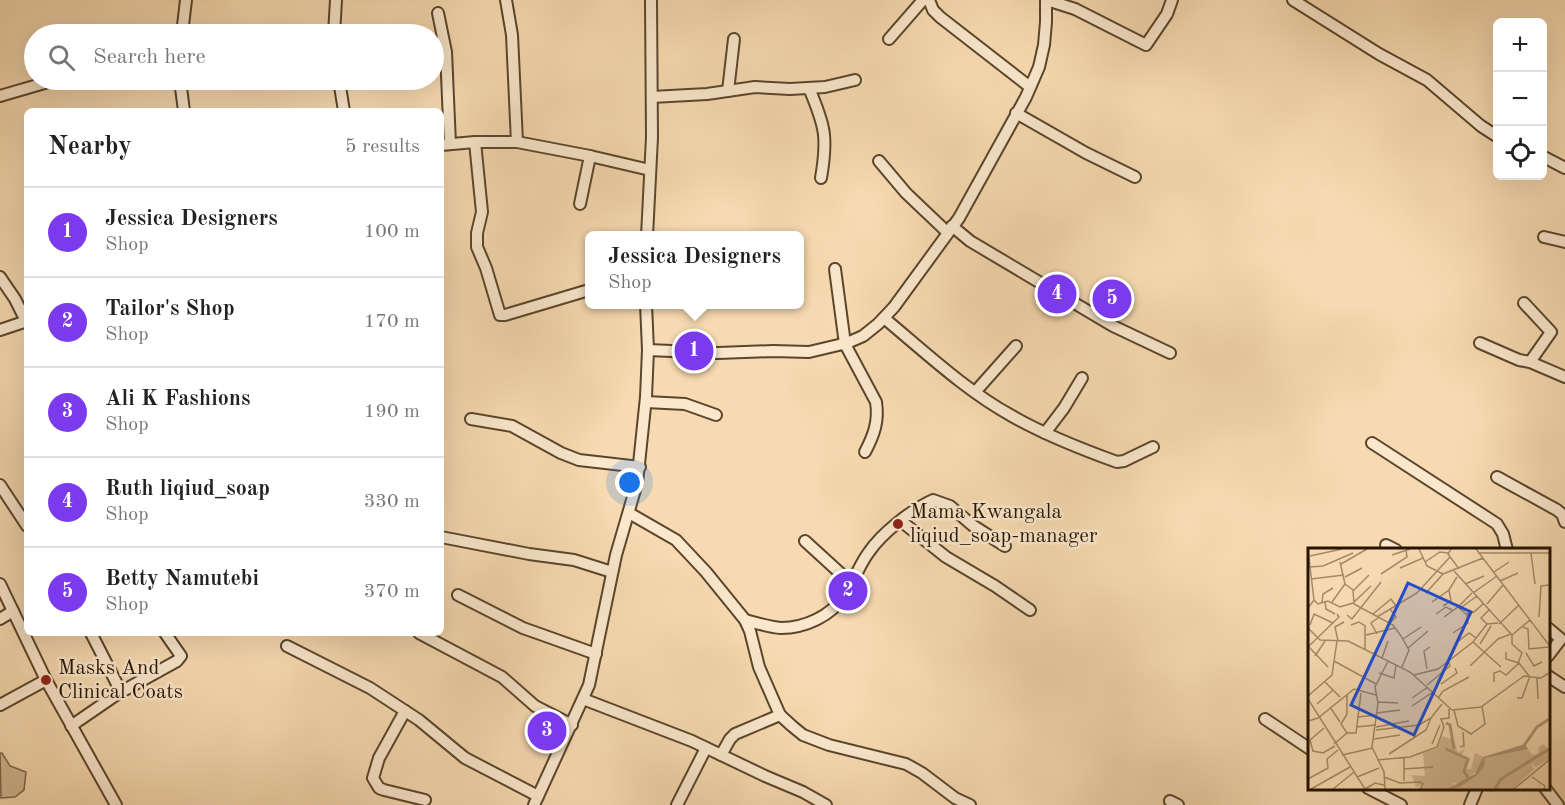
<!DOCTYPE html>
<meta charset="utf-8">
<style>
body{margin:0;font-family:"Old Standard TT",serif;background:#f2f2f2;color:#222}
.controls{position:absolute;right:18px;top:18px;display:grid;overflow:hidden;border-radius:9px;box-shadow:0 6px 24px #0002}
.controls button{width:54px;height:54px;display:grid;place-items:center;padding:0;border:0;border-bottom:2px solid #e0e0e0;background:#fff;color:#222;font:30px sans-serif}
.you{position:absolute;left:630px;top:483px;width:21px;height:21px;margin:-15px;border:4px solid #fff;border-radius:50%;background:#1a73e8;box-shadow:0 0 0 9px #1a73e833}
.badge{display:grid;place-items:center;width:39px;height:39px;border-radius:50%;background:#7c3aed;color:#fff;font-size:20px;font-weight:700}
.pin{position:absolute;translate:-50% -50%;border:3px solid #fff;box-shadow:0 2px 6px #0006}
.popup{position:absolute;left:585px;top:231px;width:219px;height:78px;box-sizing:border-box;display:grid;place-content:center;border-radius:9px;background:#fff;filter:drop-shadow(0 2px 4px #0005);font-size:20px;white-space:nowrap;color:#767676}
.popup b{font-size:22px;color:#222}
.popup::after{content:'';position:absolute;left:50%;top:100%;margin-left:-12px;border:12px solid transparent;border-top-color:#fff}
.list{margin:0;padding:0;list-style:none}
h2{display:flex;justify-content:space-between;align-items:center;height:78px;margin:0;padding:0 24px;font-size:26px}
h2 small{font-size:20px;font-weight:400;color:#767676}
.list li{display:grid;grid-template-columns:39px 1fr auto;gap:18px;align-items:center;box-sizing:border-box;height:90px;padding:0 24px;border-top:2px solid #e0e0e0}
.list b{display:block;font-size:22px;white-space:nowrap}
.list p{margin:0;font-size:20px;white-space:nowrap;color:#767676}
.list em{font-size:20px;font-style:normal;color:#767676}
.icon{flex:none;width:33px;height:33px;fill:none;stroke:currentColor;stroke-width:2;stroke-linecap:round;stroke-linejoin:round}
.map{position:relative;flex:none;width:1565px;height:805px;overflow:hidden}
.search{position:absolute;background:#fff;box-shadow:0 6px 24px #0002;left:24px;top:24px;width:420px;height:66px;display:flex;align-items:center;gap:15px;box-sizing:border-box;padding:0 21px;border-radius:33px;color:#767676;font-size:22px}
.panel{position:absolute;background:#fff;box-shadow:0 6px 24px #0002;left:24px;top:108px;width:420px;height:528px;border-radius:9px}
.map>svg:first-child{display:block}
.green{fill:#d3b893;stroke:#7c664a;stroke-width:1.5}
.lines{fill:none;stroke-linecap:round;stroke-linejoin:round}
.minor-casing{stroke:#5a462c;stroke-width:14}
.minor{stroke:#fae7cc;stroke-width:10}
.poi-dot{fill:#8f2418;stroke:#fae7cc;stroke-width:2}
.labels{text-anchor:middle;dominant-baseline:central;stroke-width:5;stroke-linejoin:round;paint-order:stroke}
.poi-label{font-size:21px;fill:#261400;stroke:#fae7cc;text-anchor:start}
.inset-river{fill:none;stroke:#b09775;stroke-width:3}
.inset-road{fill:none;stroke:#a38b6a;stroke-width:1.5}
.view{fill:#1d4ed8;fill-opacity:0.15;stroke:#1d4ed8;stroke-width:3}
.inset-edge{fill:none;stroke:#261400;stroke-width:3}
</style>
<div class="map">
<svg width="1565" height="805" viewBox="0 0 1565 805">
<rect width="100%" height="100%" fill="#f7dab1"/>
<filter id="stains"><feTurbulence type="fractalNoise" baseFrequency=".00333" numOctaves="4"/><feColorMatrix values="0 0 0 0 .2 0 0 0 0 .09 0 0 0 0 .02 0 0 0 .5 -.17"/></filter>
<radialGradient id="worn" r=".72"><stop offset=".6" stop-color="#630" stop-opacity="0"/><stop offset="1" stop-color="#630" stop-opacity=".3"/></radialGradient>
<!-- green -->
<polygon class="green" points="0,753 2,753 10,766 26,772 24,790 15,797 1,798"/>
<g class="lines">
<defs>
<g id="minor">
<polyline points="506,0 512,35 517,142"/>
<polyline points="929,0 933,10 940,17 1030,87"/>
<polyline points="1047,0 1075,9 1146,45 1167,14 1172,0"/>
<polyline points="1293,0 1379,54 1427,80 1481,126 1498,137"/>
<polyline points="438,13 446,52 450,144"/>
<polyline points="182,34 186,0"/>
<polyline points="334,34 336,0"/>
<polyline points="889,39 923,0"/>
<polyline points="180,80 184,111"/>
<polyline points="339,80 344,111"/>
<path d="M809,88C825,126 828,137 821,178"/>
<polyline points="728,91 734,39"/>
<polyline points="0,96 55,80"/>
<polyline points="652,97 707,94 755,87 790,89 825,87 855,80"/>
<polyline points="1016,113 1086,153 1135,177"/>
<polyline points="475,142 482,212 477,233 477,247 486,268 500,315 505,315 589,290"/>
<polyline points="441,145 475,142 517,142 590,156 650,170"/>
<polyline points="1542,156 1565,168"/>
<polyline points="879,161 906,193 947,232"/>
<polyline points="580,204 590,156"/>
<polyline points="952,226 970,241 1113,326 1170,353"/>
<polyline points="647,236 652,137 651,0"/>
<polyline points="1544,237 1565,242"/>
<path d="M835,269L845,344L876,402C879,421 874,435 865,452"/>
<polyline points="0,277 15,299 26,321"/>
<polyline points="1524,303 1551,332 1530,362"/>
<path d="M884,318C925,352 965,390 1012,416C1045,435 1081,449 1117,462L1124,461L1153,447"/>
<polyline points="0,330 27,321"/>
<polyline points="1480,343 1519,360 1530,362 1565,377"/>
<polyline points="648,350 718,353 773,351 809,352 847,343 863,336 878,324 894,307 959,218 1026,97 1039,67 1044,45 1046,22 1046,0"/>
<polyline points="976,391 1016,346"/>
<polyline points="646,402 685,404 716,415"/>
<polyline points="471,419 512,426 561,453 579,460 640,467"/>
<polyline points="1045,433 1064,408 1082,378"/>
<polyline points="1372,443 1497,524 1503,534 1507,550"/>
<polyline points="1497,477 1557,510 1562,514 1565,522"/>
<polyline points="0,485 27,526"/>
<polyline points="629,513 676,540 706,572 745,620 750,631 759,667 780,715 792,726 803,735 829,745 906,764 922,773 955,798 970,805"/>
<polyline points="901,521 946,557 995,586 1030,610"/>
<polyline points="441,537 529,554 574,560 612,572"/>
<polyline points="805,541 851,583"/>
<polyline points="1386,545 1396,550"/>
<polyline points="0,584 46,680 116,805"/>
<polyline points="458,595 523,628 596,654"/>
<polyline points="0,619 13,611"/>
<path d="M745,620C756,623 769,627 781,628C805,628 831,616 844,596C854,582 859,565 869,552C882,533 911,510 933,500L950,506L972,525L1005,546"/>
<polyline points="1548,628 1561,639 1548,656"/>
<polyline points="91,633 117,684 119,693"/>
<polyline points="419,633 502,677 535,706 572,725"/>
<polyline points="287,646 370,688 419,720 465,758 538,796"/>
<polyline points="1548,676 1565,687"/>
<polyline points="583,699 692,741 765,776 803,792 826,805"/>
<polyline points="0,705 46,680"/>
<polyline points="405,711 379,758 373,778 379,788 384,790 425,800"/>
<polyline points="1265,719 1310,749"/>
<polyline points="71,726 119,693 177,661 181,656 165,633"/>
<polyline points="721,755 730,739 735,734 780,715"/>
<polyline points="1368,788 1401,805"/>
<polyline points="1545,788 1558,805"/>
<polyline points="1170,801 1178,805"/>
<polyline points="534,805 589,685 616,555 637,483 646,397 648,350 646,304"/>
<polyline points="677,805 706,748"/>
<polyline points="1470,805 1477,788"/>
</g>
</defs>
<!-- minor casing -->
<use href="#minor" class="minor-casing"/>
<!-- minor -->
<use href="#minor" class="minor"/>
</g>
<!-- markers -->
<g class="poi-dot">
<circle cx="898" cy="524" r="6"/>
<circle cx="46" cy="680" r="6"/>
</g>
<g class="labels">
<!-- poi labels -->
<g class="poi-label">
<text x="910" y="512">Mama Kwangala<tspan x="910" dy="24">liqiud_soap-manager</tspan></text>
<text x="58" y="668">Masks And<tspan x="58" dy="24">Clinical Coats</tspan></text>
</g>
</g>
<!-- overview -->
<g transform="translate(1308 548)">
<rect width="242" height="242" fill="#f7dab1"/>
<path d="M134,188L146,192L150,205L158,200L153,207L161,211L158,221H163L167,205L175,209L173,219L153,236L145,235L146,241H111L115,237L108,239L104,228L99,227L117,228L115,205L129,200ZM235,196L241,201V211L228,219L223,215L226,221L205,241H149L174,221L177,210L217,199L225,207L231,205L230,200Z" fill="#d3b893"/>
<path d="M241,189L225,200L177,210L176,219L168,228L150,240L139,241L167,226L175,209L217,196L220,201L225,200Z" fill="#b09775"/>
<path class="inset-river" d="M138,175L142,177L146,201M215,199L229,179L241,171M138,201L160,211L156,223L161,231M187,241L193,231L241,201"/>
<path class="inset-road" d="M111,1L119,18L135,26M143,1L140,6L151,21M168,1L241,97M0,2L6,52L0,60M171,5H241M223,5L227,36M84,7L102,1M2,8L34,1M32,14L37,36M117,14L132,4L140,5M33,16L59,1M1,19L15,18L45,5M92,20L115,10M146,23L204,87V96L214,105L210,115M186,24L201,14M73,26L99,9L98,2M37,29L54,20M3,31L36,27M192,33L210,25M37,36L45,42L46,56L85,77L93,88L101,102L94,119M157,36L176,28M45,43L61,27M118,45L135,26L175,10M165,45L189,28M6,52L10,56L20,53L32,59L45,55M17,53L18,61L27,66M24,54L37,36M46,54L63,38M124,54L141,42L149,29M14,55L15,46L25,40M179,56L195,37M135,58L143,53L141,42M150,59L164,45M151,61L169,48M65,66L83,51L88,58M128,66L138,59L144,62M39,67L44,71L73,34M69,69L109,45L142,9M136,69L150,59L158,66L166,64L176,55M231,69L233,38L241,37M81,76L88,69L82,61M179,76L173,70L182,61M191,76L211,57M2,77L6,66L25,75M43,77L51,74L57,78V102M215,79L220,81L221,101L241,99M0,80L12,92L40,93L102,124L144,162L173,159L216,128L233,130L241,125M145,85L160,75L159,66M69,86L63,75L70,70M58,87L87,80M204,87L222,72M95,91L113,79M30,93L27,79L36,74M165,94L193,119M148,95L161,85L168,90M172,96L183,78M0,99L31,69L29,66M1,99L20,119M100,100L120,83M198,104V111L211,115L221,128M218,105L226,118L234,114M7,108L17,93M74,110L80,93M26,113L68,136M162,118L190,91L203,86M119,121L116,103L122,99M71,125L86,130L88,117M106,127L130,121L165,94L179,76L190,75M229,130L230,151M17,134L32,149M186,134V125L192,123L198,127L211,115M133,136L149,125L147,120M119,137L142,118L140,112M39,147V166L33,176L39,185M0,148L24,127L29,93M104,150L120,139M130,150L135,143L161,129M209,150H214L222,128M0,151L57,241M70,154L90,155M9,156L25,142M104,158L125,144M22,159L32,174M146,162L150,178L163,186L177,176L174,158M69,165L92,162M49,169L69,167M0,173L10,170L46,141L68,147M48,179L68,177M68,179L101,173M16,180L2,192L5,203L15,205L27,198M68,182L111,177L123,170L134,156M66,191L92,187M26,196L39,185H48L53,145M124,196L132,177M152,199L156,198L155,184M81,206L118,182L123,170M34,207L65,200M69,212L102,209L129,199L136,179L133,171L141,170V161M96,221L125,219M49,229L71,220M76,229L92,235L112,234L115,236L112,241M224,229L237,238L236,241M0,231L20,220L19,211L30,202M96,233V210M3,241L42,219M25,241L46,224M57,241L67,235L76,237M77,241L76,224L64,199L70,155L67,139L80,113M206,241L241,212"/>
<path class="view" d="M100,35L163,64L106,187L43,157Z"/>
<rect width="242" height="242" class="inset-edge"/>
</g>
<rect width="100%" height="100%" filter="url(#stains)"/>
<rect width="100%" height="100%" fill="url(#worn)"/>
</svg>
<div class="controls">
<button>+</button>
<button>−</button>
<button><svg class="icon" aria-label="locate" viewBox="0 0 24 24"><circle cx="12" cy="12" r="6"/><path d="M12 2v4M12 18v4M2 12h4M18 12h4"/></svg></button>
</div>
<div class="you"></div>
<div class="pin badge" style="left:694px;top:351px">1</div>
<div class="popup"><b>Jessica Designers</b>Shop</div>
<div class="pin badge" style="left:848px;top:591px">2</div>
<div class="pin badge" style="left:547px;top:731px">3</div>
<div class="pin badge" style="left:1057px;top:294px">4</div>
<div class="pin badge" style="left:1112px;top:299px">5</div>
<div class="search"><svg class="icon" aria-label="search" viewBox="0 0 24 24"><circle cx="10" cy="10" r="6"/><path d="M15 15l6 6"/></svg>Search here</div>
<section class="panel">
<h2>Nearby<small>5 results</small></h2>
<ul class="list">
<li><span class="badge">1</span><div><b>Jessica Designers</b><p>Shop</p></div><em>100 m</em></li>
<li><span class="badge">2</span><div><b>Tailor's Shop</b><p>Shop</p></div><em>170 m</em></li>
<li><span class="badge">3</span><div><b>Ali K Fashions</b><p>Shop</p></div><em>190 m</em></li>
<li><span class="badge">4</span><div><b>Ruth liqiud_soap</b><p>Shop</p></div><em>330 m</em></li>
<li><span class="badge">5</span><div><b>Betty Namutebi</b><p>Shop</p></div><em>370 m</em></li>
</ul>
</section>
</div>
